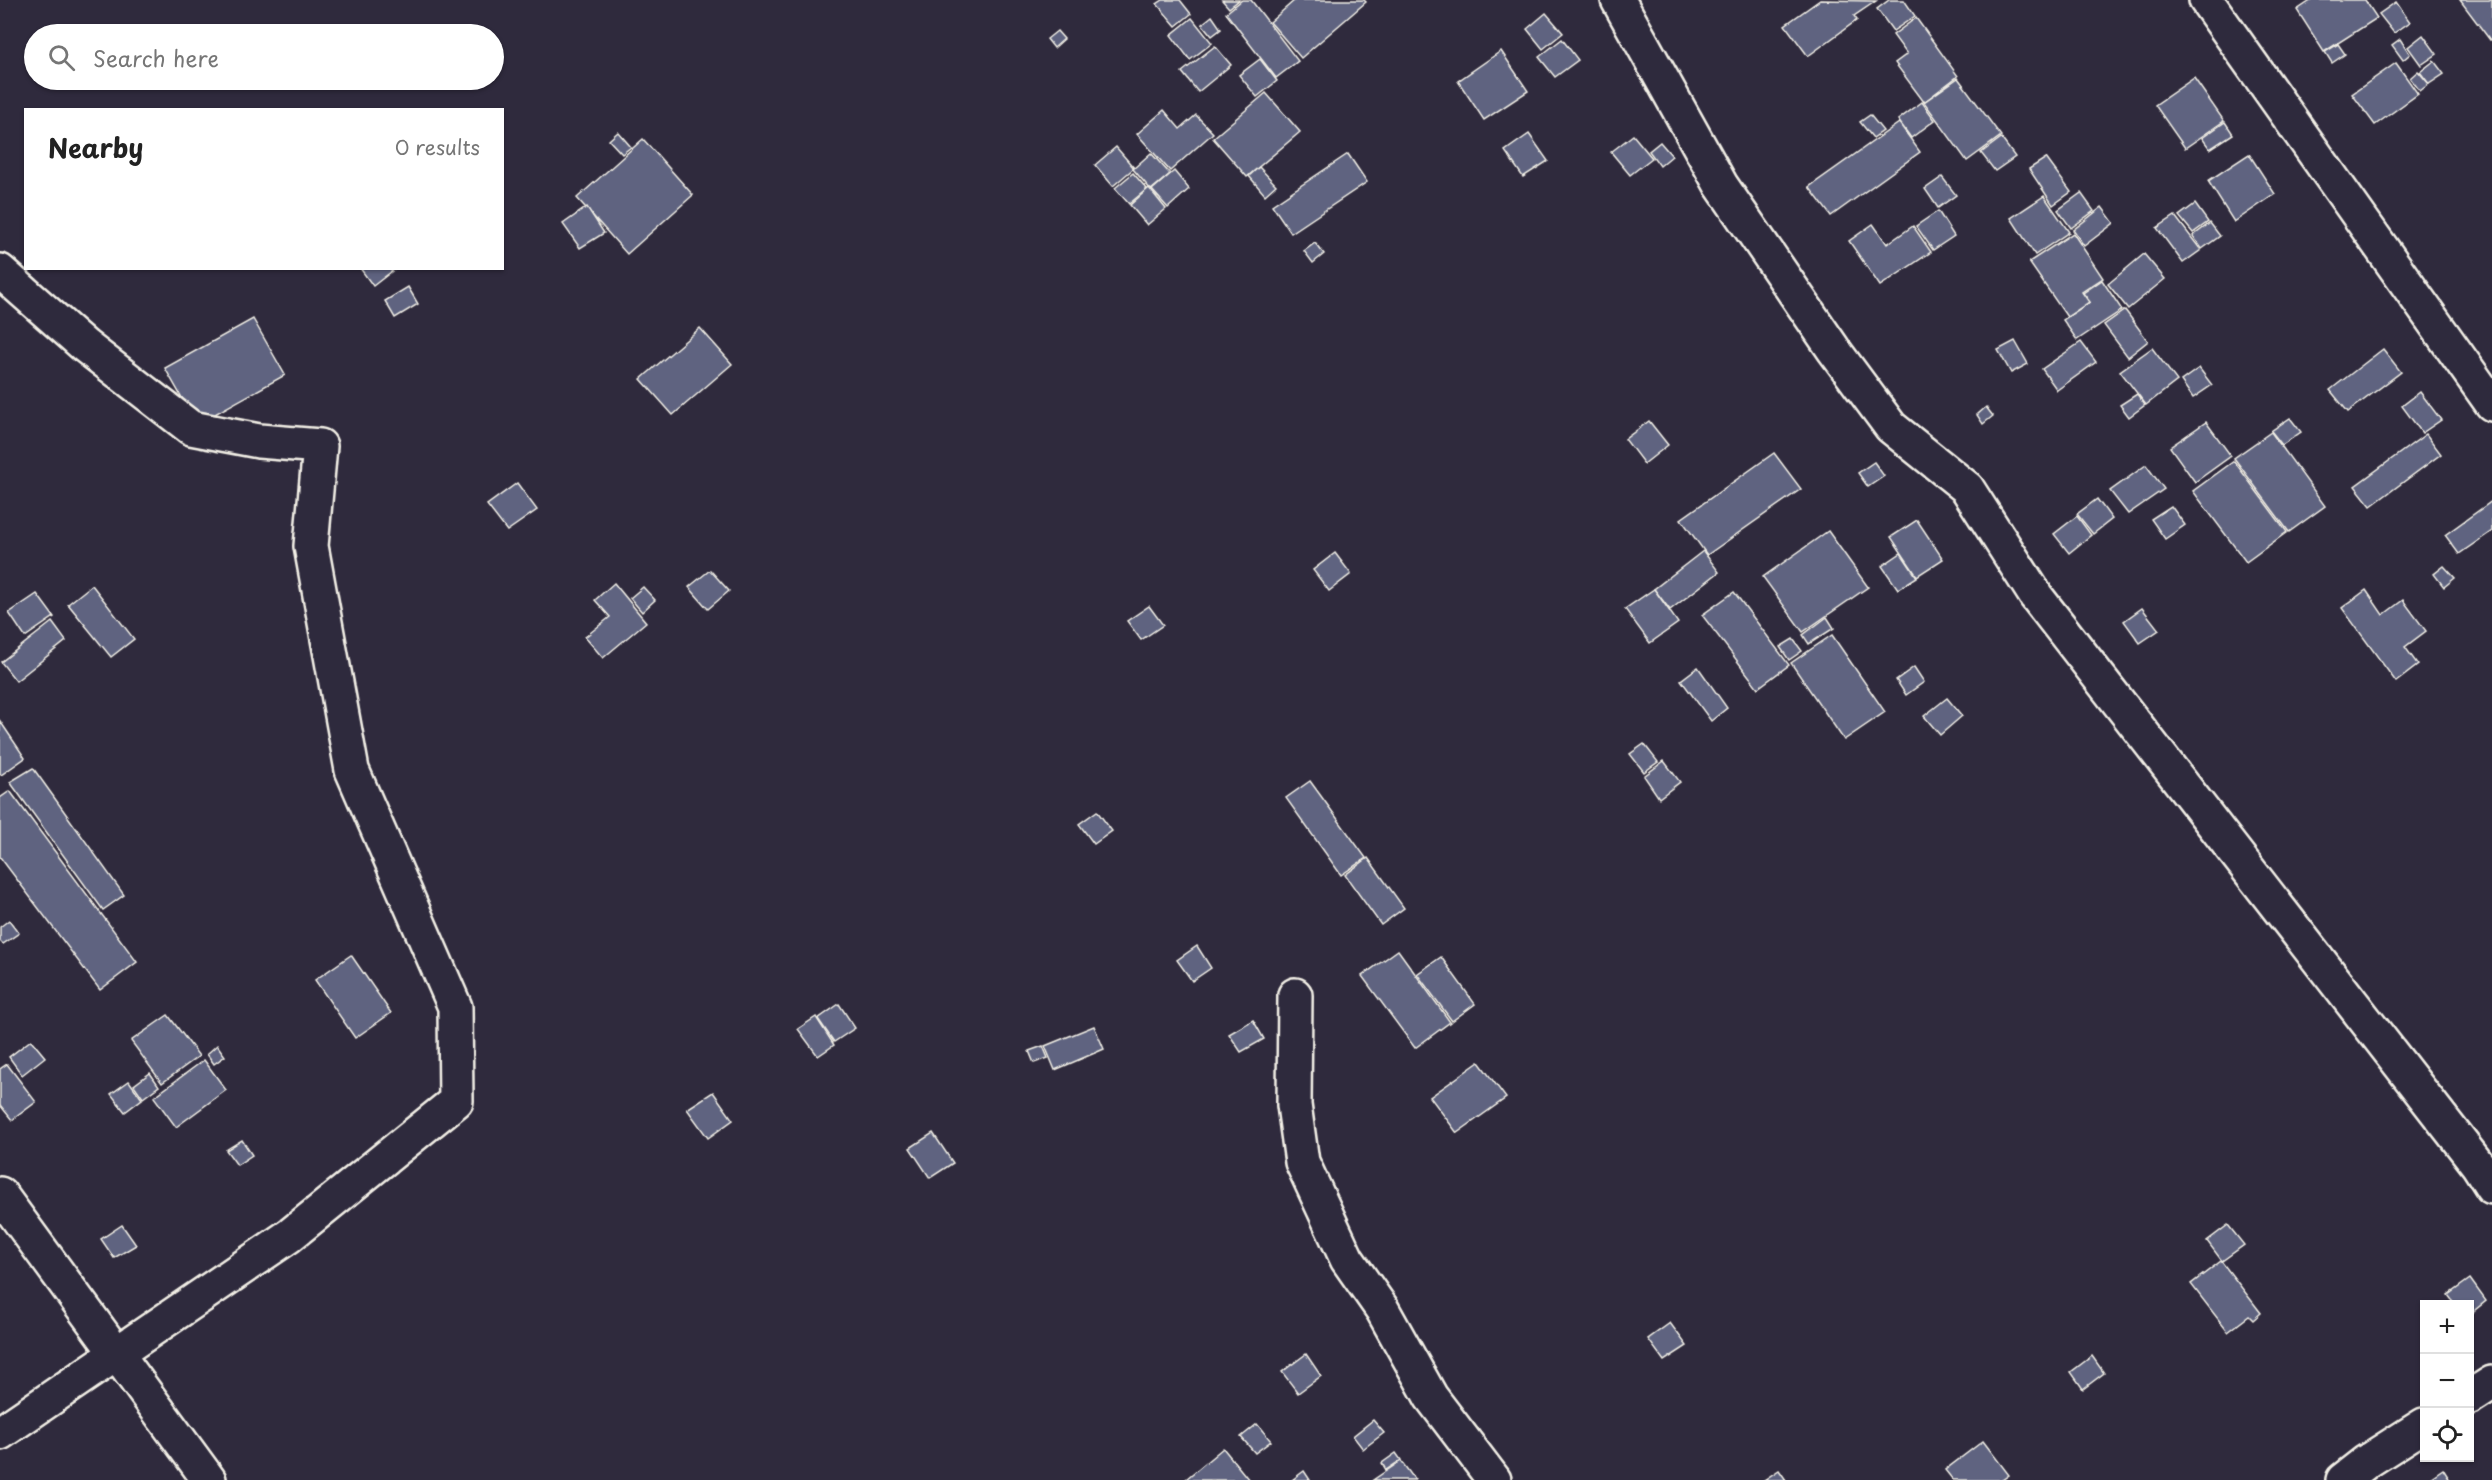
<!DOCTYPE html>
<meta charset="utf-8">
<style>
body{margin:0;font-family:"Playpen Sans",sans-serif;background:#f6f6f6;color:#222}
.controls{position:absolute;right:18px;bottom:18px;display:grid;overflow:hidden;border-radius:0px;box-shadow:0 2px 4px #0004}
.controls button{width:54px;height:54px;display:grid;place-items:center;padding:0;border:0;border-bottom:2px solid #e0e0e0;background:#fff;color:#222;font:30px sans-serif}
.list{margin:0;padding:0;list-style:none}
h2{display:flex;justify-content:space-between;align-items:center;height:78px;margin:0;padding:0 24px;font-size:26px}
h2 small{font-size:20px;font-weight:400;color:#767676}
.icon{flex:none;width:33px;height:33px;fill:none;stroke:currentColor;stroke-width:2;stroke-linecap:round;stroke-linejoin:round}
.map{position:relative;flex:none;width:2492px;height:1480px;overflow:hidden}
.search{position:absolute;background:#fff;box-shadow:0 2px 4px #0004;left:24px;top:24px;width:480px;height:66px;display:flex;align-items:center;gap:15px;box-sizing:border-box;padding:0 21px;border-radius:33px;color:#767676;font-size:22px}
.panel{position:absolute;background:#fff;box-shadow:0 2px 4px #0004;left:24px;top:108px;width:480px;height:162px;border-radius:0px}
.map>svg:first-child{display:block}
.building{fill:#5e6480;stroke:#f4f1e8;stroke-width:1.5}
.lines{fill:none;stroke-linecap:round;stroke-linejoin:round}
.street-casing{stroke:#f4f1e8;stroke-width:38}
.street{stroke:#2f2a3d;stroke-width:33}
</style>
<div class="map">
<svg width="2492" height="1480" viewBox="0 0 2492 1480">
<rect width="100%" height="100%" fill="#2f2a3d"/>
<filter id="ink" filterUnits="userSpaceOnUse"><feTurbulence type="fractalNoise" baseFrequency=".0167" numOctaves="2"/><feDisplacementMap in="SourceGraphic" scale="12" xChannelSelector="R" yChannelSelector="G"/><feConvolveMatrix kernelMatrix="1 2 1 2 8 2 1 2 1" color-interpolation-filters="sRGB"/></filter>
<g filter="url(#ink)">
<!-- building -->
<g class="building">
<polygon points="1163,0 1180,0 1191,14 1176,26 1157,4"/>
<polygon points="1222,0 1239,0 1229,8"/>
<polygon points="1242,0 1251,0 1298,61 1276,78 1226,13"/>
<polygon points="1295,0 1364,0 1366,2 1301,58 1270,22"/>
<polygon points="1820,0 1876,1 1854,16 1857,20 1808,56 1785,25"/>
<polygon points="1889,0 1904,0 1915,16 1893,31 1877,9"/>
<polygon points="2312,0 2365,0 2377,18 2324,52 2297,10"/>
<polygon points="2460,0 2492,0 2492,39 2490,40"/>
<polygon points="2396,2 2410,22 2394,33 2379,14"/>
<polygon points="1546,13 1563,33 1543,49 1527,29"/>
<polygon points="1212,16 1221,29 1212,36 1202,24"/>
<polygon points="1192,18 1212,43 1190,60 1171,35"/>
<polygon points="1916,18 1958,76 1924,102 1895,63 1907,54 1893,35"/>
<polygon points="1057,31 1064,39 1054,48 1047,39"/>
<polygon points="2423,35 2437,54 2421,65 2408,47"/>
<polygon points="1562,39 1578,60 1555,77 1539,57"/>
<polygon points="2400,39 2410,54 2403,60 2392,45"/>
<polygon points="2338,44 2345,54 2332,63 2325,52"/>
<polygon points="1215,46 1231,65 1198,92 1182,72"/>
<polygon points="1501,51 1528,91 1484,120 1458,81"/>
<polygon points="1260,59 1277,81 1257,97 1239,75"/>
<polygon points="2434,61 2444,74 2429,84 2420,72"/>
<polygon points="2396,63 2418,94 2375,125 2352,94"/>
<polygon points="2418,71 2429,84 2420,91 2410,78"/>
<polygon points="1958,78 2001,136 1967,161 1924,102"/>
<polygon points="2194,78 2224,121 2185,148 2155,105"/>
<polygon points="1266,93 1300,132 1247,177 1213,138"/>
<polygon points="1922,102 1935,120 1911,138 1898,120"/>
<polygon points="1164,110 1180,129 1196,115 1213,133 1170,171 1137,134"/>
<polygon points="1870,115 1883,131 1873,138 1860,122"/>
<polygon points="2225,122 2233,134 2210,149 2202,138"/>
<polygon points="1899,123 1920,152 1831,216 1809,187"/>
<polygon points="618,132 631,147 622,154 609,140"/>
<polygon points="1529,134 1548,161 1523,177 1505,151"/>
<polygon points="1633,135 1652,158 1630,175 1611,152"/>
<polygon points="2001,138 2015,157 1995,171 1981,153"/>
<polygon points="643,139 693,195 627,254 577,198"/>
<polygon points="1660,142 1672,156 1660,166 1649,151"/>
<polygon points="1116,147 1134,168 1113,186 1095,165"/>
<polygon points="1151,153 1170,174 1151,190 1133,169"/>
<polygon points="1348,154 1367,182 1291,233 1272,205"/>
<polygon points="2249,154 2275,194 2234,222 2208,181"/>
<polygon points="2046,158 2071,192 2053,205 2029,169"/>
<polygon points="1259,167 1276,185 1265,195 1249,176"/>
<polygon points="1174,171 1189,189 1168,208 1152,190"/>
<polygon points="1133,173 1147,189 1129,204 1115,188"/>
<polygon points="1942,177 1956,195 1938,208 1925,189"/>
<polygon points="1149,188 1166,209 1147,225 1130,205"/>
<polygon points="2081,193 2094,211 2071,228 2058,210"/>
<polygon points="2044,196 2069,232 2035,255 2011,218"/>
<polygon points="2195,204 2208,222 2193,233 2179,216"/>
<polygon points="587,207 604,233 580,248 563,224"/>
<polygon points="2102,207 2114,223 2084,246 2073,230"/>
<polygon points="1938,211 1954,236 1933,250 1916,226"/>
<polygon points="2175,216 2201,250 2183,263 2157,228"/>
<polygon points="2210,223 2220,236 2202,249 2193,236"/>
<polygon points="1873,224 1887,244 1913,226 1931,252 1880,286 1849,241"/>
<polygon points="2073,233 2103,278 2082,292 2089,302 2067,317 2029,262"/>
<polygon points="1315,243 1324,254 1313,263 1304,251"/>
<polygon points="2144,254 2165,279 2128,309 2108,284"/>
<polygon points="360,268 396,268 373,286"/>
<polygon points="2102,280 2122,310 2077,340 2063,320 2090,302 2083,293"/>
<polygon points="408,287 418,304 395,318 385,301"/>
<polygon points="2125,310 2148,341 2128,357 2104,325"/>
<polygon points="253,319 285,375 197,424 165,368"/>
<polygon points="700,328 732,364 673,415 641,379"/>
<polygon points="2015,341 2028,364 2011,373 1998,350"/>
<polygon points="2081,342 2096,362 2057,390 2042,369"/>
<polygon points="2152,348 2177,381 2146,405 2120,371"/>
<polygon points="2383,349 2401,372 2348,412 2330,390"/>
<polygon points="2199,368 2212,385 2193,398 2181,381"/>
<polygon points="2420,392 2441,420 2422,433 2402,406"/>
<polygon points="2137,394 2145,405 2129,417 2120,405"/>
<polygon points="1986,407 1993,416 1983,424 1977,415"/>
<polygon points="2290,418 2301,432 2282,445 2271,431"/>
<polygon points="1649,421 1668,445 1644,464 1625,439"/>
<polygon points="2206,422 2231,456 2195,482 2170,447"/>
<polygon points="2271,432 2325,506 2289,532 2234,458"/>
<polygon points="2426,434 2441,454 2371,506 2355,486"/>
<polygon points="1774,453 1801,489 1707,555 1681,519"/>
<polygon points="2234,461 2287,532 2246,562 2193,491"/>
<polygon points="1874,462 1884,476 1868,487 1858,473"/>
<polygon points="2146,465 2164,489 2128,514 2110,491"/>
<polygon points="517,483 537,510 507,531 487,505"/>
<polygon points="2097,499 2112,519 2093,534 2077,514"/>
<polygon points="2492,501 2492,531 2459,554 2445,535"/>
<polygon points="2171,506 2185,525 2165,539 2151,519"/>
<polygon points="2077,516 2091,535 2069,553 2054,534"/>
<polygon points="1917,520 1943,559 1917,576 1891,537"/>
<polygon points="1828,531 1868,587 1803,632 1763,577"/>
<polygon points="1703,551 1719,572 1670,610 1654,589"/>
<polygon points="1335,553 1351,574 1329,591 1313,570"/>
<polygon points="1901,553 1917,577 1898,589 1882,566"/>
<polygon points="2444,566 2455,578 2444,587 2434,574"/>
<polygon points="710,570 729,591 708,609 689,587"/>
<polygon points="614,583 646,622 603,658 585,637 610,617 595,600"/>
<polygon points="92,585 134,639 111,657 68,604"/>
<polygon points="643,587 655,600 642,612 630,598"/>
<polygon points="1654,589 1678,623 1650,643 1625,609"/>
<polygon points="2366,590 2383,615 2403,600 2426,631 2405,647 2418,665 2396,682 2342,608"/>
<polygon points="1734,592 1789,665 1758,688 1702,615"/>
<polygon points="37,594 54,617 25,637 9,613"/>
<polygon points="1149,606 1163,625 1141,640 1127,621"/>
<polygon points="2142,608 2159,630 2140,643 2124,621"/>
<polygon points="1827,617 1834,628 1809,644 1803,635"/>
<polygon points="52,622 66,641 16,681 1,662"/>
<polygon points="1832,635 1885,712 1844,740 1791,663"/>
<polygon points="1793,639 1802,651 1789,660 1780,647"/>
<polygon points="1698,667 1727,708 1711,721 1681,680"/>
<polygon points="1914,667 1924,682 1906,695 1896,680"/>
<polygon points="1947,698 1962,716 1940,735 1924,716"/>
<polygon points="0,721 25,758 1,775 0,774"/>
<polygon points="1644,744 1658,762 1644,772 1630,754"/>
<polygon points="1664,761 1680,782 1659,798 1644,776"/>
<polygon points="33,768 124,895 103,910 10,782"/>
<polygon points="1310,781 1366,858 1341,875 1286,798"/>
<polygon points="10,791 137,962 100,990 0,857 0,798"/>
<polygon points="1097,811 1112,831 1094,844 1079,824"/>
<polygon points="1368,858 1404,908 1381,925 1345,875"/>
<polygon points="9,920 19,933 3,944 0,941 0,927"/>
<polygon points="1197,946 1211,968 1192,981 1177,960"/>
<polygon points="1398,950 1450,1022 1415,1048 1362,976"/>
<polygon points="351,955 391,1013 355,1038 315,980"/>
<polygon points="1441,957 1475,1004 1452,1021 1417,974"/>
<polygon points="839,1004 855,1028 834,1042 818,1019"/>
<polygon points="168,1015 199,1056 162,1083 131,1041"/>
<polygon points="816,1017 834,1045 818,1056 798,1029"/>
<polygon points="1253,1020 1264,1039 1241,1052 1229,1034"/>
<polygon points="1094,1026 1104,1049 1055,1070 1045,1046"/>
<polygon points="31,1040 45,1057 22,1075 9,1057"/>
<polygon points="217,1045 225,1056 214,1064 207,1054"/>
<polygon points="1043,1046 1048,1058 1034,1063 1029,1051"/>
<polygon points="204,1060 226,1090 176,1127 154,1097"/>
<polygon points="1479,1062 1506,1098 1457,1133 1430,1097"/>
<polygon points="7,1064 36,1102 12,1120 0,1105 0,1069"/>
<polygon points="150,1073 159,1086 143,1098 134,1085"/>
<polygon points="129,1081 142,1099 125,1112 111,1094"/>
<polygon points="713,1092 733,1120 708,1138 687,1109"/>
<polygon points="933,1133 953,1163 930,1178 910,1148"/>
<polygon points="242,1140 252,1155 237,1165 226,1150"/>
<polygon points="122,1225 136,1245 114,1258 101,1239"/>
<polygon points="2228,1225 2244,1245 2222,1261 2207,1241"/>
<polygon points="2221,1261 2261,1313 2253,1320 2249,1316 2228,1332 2191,1284"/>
<polygon points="2470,1279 2486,1301 2470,1314 2470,1304 2455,1304 2448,1295"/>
<polygon points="1670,1323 1687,1346 1664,1361 1648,1339"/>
<polygon points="1306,1354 1321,1376 1298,1393 1282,1372"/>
<polygon points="2092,1356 2104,1373 2083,1389 2071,1372"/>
<polygon points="1373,1420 1384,1433 1363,1449 1353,1436"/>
<polygon points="1257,1424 1271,1441 1255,1453 1241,1437"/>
<polygon points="1983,1441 2009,1475 2002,1480 1953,1480 1945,1470"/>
<polygon points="1223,1448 1249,1480 1187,1480 1186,1479"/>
<polygon points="1396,1453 1401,1460 1386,1470 1382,1463"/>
<polygon points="1401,1461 1415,1480 1373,1480"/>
<polygon points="2443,1469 2450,1480 2427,1480"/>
<polygon points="1779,1470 1786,1480 1764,1480"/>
<polygon points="1304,1471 1310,1480 1292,1480"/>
</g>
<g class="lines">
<defs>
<g id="street">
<polyline points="1618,0 1721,185 1834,350 1891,427 1967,488 2036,596 2478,1165 2492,1187"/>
<polyline points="2206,0 2492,404"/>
<polyline points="0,271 85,346 191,428 259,441 320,446 311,546 352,770 455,1007 456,1101 289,1236 0,1433"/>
<polyline points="1295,995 1294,1105 1302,1162 1347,1259 1382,1309 1431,1397 1494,1480"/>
<polyline points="0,1194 209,1480"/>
<polyline points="2470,1397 2492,1383"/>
<polyline points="2343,1480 2366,1462 2424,1425"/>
</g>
</defs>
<!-- street casing -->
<use href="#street" class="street-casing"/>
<!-- street -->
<use href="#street" class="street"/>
</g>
</g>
</svg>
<div class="controls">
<button>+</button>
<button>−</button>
<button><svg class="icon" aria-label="locate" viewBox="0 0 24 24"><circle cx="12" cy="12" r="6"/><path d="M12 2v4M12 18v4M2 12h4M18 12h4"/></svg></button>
</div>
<div class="search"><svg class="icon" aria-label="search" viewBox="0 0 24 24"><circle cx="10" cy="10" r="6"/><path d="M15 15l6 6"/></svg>Search here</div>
<section class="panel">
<h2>Nearby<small>0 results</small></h2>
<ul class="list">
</ul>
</section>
</div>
